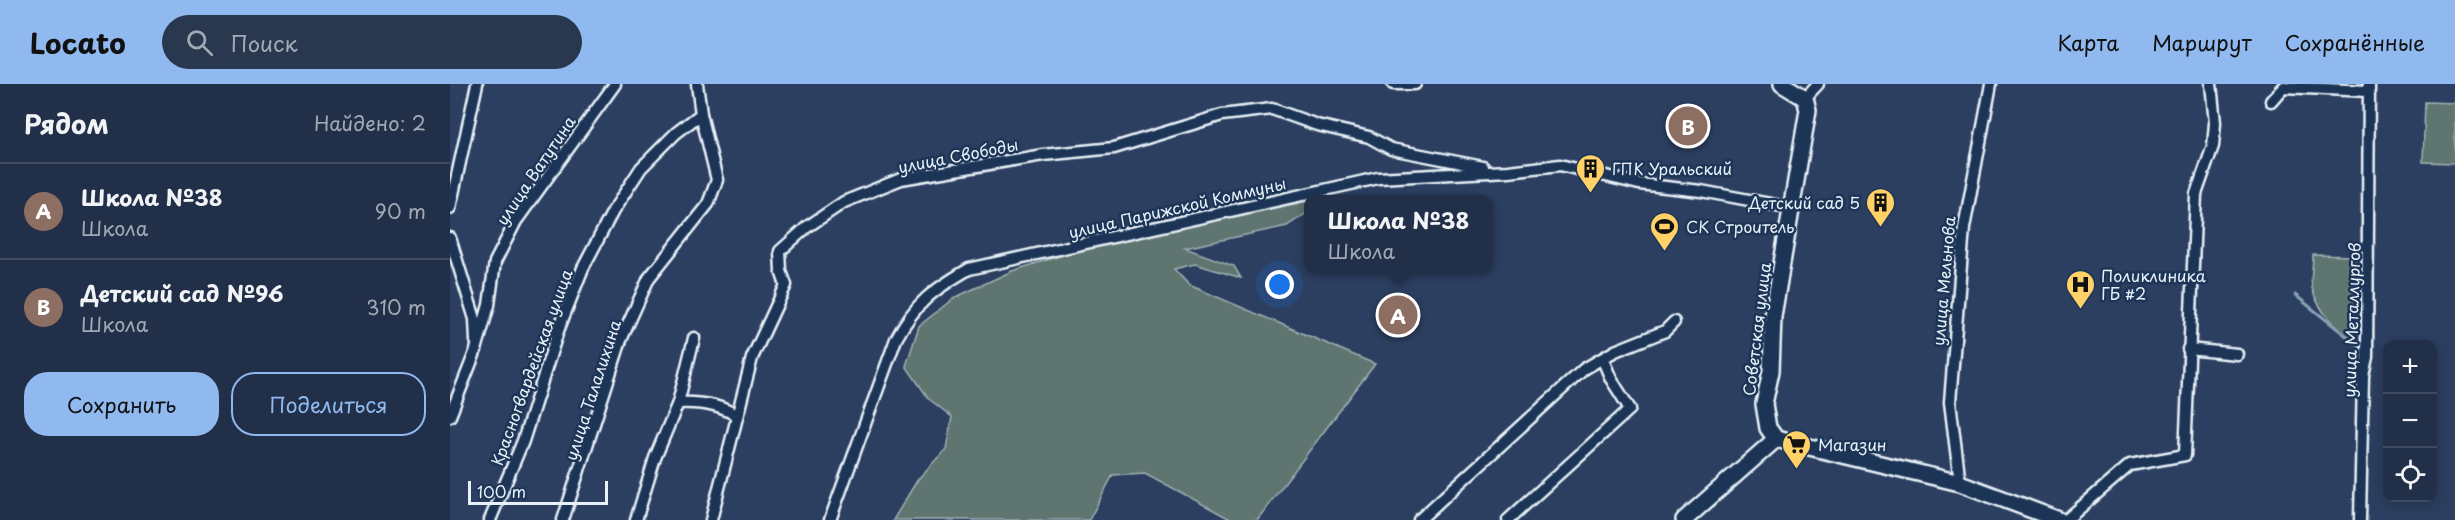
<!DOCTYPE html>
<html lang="ru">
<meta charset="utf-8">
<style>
body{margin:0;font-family:"Playpen Sans",sans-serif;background:#29374f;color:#f1f3f6}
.controls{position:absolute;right:18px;bottom:18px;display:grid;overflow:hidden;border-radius:12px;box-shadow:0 3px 15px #0003}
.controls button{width:54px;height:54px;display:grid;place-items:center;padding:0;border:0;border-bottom:2px solid #3e4a60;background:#212f48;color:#f1f3f6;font:30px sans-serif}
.scale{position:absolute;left:18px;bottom:15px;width:140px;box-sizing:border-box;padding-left:6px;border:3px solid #e8f1f8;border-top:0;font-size:16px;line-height:21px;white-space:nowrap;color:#e8f1f8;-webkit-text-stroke:4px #1d3557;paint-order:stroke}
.you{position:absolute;left:830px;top:201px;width:21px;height:21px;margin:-15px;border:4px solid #fff;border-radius:50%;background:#1a73e8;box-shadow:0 0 0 9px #1a73e833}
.badge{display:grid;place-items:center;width:39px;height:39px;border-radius:50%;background:#90b9f0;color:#fff;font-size:20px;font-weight:700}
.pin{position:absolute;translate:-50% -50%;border:3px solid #fff;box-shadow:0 2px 6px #0006}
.popup{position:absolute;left:854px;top:111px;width:189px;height:78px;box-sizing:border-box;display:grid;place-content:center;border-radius:12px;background:#212f48;filter:drop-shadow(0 2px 4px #0005);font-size:20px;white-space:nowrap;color:#a2a9b4}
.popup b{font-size:22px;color:#f1f3f6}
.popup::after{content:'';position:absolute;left:50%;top:100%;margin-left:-12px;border:12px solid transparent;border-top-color:#212f48}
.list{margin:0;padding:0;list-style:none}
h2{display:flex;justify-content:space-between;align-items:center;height:78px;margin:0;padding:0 24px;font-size:26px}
h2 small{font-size:20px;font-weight:400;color:#a2a9b4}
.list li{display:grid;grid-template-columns:39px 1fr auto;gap:18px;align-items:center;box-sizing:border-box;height:96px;padding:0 24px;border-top:2px solid #3e4a60}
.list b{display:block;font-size:22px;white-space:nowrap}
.list p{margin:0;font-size:20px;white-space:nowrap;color:#a2a9b4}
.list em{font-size:20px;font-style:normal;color:#a2a9b4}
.actions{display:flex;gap:12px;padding:18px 24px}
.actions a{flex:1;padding:14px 0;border:2px solid #90b9f0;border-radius:24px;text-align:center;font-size:21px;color:#90b9f0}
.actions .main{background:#90b9f0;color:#111}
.icon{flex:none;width:33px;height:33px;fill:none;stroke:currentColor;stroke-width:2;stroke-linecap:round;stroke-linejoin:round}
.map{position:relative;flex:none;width:2005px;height:436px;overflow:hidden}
header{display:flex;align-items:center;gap:36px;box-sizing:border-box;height:84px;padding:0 30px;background:#90b9f0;color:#111}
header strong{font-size:28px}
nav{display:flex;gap:33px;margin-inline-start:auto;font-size:21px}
.search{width:420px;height:54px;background:#29374f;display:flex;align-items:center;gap:15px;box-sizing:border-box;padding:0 21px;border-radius:33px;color:#a2a9b4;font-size:22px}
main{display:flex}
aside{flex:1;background:#212f48}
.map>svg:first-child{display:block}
.green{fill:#5e746f;stroke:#a3b2b4;stroke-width:1.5}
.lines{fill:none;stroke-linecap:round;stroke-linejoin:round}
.stream{stroke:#86a3b7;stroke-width:3}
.street-casing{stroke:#e8f1f8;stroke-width:15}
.secondary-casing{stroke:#e8f1f8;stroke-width:20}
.street{stroke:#1d3557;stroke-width:10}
.secondary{stroke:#1d3557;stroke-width:15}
.labels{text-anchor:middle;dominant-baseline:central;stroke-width:5;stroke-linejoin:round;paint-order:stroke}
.street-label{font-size:16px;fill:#e8f1f8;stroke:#1d3557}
.poi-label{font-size:16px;fill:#e8f1f8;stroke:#1d3557;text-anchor:start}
</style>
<header>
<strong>Locato</strong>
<div class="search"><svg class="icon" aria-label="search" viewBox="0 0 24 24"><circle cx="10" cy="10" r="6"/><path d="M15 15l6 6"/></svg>Поиск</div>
<nav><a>Карта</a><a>Маршрут</a><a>Сохранённые</a></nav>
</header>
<main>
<aside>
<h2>Рядом<small>Найдено: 2</small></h2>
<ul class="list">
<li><span class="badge" style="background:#8d6e63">A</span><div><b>Школа №38</b><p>Школа</p></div><em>90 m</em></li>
<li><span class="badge" style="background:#8d6e63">B</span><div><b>Детский сад №96</b><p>Школа</p></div><em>310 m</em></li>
</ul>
<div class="actions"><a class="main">Сохранить</a><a>Поделиться</a></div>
</aside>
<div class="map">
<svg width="2005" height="436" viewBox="0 0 2005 436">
<rect width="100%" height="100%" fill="#2c3f60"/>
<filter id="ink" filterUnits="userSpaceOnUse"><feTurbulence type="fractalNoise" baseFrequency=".0167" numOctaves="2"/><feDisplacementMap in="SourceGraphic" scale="12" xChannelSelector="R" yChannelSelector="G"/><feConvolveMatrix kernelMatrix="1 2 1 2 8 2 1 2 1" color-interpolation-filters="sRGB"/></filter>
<g filter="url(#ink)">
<!-- green -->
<g class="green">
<polygon points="1975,18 2005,19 2005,79 1973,78"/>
<polygon points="858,117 858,128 837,142 735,164 784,182 791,194 745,180 724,185 739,201 925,280 807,436 782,436 695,389 663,391 639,436 443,436 468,395 496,365 502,333 479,315 456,282 469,242 504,214 562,187 632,165"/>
<path d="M1863,171L1905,172L1903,258C1887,246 1867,225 1862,204C1860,194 1863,181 1863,171Z"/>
</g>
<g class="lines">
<!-- stream -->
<polyline class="stream" points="1845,211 1909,262"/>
<defs>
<g id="street">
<polyline points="943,0 965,0"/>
<polyline points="1355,14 1368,0"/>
<polyline points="1821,17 1833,3 1918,7"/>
<polyline points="0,124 27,0"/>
<polyline points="0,154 25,235 26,257"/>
<polyline points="1738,265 1787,270"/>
<path d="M228,319C249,318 269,320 287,332"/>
<polyline points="0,332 26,266 39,221 45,178 66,137 165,0"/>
<polyline points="1510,399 1500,318 1514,144 1541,0"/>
<polyline points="40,436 73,357 108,247 133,184 163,127 191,84 226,49 251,30 247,0"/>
<polyline points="113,436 171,256 199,194 258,120 267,96 251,30"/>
<polyline points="186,436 205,374 228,319 244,254"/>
<polyline points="261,436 302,274 336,201 331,187 330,167 357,143 394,118 451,95 593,71 664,64 772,31 822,25 867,41 919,53 941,65 1033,83"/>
<path d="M380,436L446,255C466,218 483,206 519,185L928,94L1058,87L1110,81L1189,100L1251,107L1342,124"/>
<polyline points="969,436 1134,285 1165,267 1215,247 1224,238"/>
<polyline points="1058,436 1180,325 1161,295 1153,276"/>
<polyline points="1616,436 1680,381 1735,371 1746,110 1763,62 1765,39 1761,0"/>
<polyline points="1910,436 1913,292 1917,273 1919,0"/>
</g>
<g id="secondary">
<polyline points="1326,355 1318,344 1314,320 1321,287 1323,232 1358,26 1355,14 1332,0"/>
<polyline points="1326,355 1510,399 1609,436"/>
<polyline points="1234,436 1326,355"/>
</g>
</defs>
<!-- street casing -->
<use href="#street" class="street-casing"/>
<!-- secondary casing -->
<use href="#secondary" class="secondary-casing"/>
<!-- street -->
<use href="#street" class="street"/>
<!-- secondary -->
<use href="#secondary" class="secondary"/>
</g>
</g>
<!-- icons -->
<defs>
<symbol id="building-pin" viewBox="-11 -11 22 30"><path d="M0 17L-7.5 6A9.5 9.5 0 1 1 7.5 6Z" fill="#ffd166" stroke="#1d3557"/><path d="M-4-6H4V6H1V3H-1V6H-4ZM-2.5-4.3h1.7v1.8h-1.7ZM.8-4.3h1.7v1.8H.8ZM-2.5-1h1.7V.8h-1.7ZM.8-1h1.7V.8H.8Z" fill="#111"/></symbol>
<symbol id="stadium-pin" viewBox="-11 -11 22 30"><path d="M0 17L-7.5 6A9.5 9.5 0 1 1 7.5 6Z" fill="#ffd166" stroke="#1d3557"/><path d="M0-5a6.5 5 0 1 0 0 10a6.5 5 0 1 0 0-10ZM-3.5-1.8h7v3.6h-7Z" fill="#111"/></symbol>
<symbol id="hospital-pin" viewBox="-11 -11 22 30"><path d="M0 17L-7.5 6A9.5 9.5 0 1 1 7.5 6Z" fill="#ffd166" stroke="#1d3557"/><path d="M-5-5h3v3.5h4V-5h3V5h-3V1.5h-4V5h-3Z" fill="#111"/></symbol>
<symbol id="supermarket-pin" viewBox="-11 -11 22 30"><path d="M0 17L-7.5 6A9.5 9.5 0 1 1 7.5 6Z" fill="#ffd166" stroke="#1d3557"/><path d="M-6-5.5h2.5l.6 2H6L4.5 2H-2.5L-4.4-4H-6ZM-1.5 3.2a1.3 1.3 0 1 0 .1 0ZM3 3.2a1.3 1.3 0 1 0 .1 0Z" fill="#111"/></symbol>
</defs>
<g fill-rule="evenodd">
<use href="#building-pin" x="1124" y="68" width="33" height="45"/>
<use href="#building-pin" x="1414" y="102" width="33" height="45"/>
<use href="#stadium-pin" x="1198" y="126" width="33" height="45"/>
<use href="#hospital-pin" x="1614" y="184" width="33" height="45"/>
<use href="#supermarket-pin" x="1330" y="344" width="33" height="45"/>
</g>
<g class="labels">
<!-- street labels -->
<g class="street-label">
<text transform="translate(508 71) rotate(-11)">улица Свободы</text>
<text transform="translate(85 86) rotate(-56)">улица Ватутина</text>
<text transform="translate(727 123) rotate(-13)">улица Парижской Коммуны</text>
<text transform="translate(1493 197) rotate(-85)">улица Мельнова</text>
<text transform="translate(1901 236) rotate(-88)">улица Металлургов</text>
<text transform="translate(1306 245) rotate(-83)">Советская улица</text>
<text transform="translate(81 283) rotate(-70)">Красногвардейская улица</text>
<text transform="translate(142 306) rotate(-72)">улица Талалихина</text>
</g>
<!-- poi labels -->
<g class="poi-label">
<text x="1162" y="84">ГПК Уральский</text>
<text x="1410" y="118" text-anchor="end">Детский сад 5</text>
<text x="1236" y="142">СК Строитель</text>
<text x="1651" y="191">Поликлиника<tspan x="1651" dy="18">ГБ #2</tspan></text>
<text x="1368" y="360">Магазин</text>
</g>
</g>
</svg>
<div class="controls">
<button>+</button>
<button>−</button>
<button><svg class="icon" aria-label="locate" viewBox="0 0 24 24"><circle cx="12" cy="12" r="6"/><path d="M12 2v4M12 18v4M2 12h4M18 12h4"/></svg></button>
</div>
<div class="scale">100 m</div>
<div class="you"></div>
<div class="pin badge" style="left:948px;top:231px;background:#8d6e63">A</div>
<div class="popup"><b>Школа №38</b>Школа</div>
<div class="pin badge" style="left:1238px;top:42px;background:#8d6e63">B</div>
</div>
</main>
